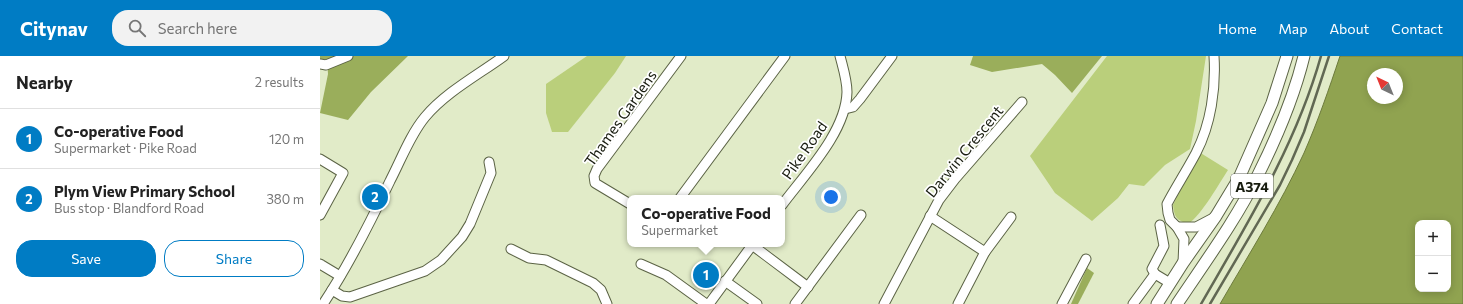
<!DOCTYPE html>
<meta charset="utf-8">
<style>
body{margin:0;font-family:Commissioner,sans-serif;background:#f2f2f2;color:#222}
.controls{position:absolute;right:12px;bottom:12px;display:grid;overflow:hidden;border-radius:8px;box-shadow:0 2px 10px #0003}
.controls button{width:36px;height:36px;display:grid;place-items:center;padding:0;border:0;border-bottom:1px solid #e0e0e0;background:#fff;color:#222;font:20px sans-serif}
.compass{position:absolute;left:1047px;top:12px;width:36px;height:36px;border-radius:50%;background:#fff;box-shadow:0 2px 10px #0003;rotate:317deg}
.you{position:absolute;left:511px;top:141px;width:14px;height:14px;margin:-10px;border:3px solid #fff;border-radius:50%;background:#1a73e8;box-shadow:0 0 0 6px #1a73e833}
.badge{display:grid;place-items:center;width:26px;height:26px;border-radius:50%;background:#007cc4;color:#fff;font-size:13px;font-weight:700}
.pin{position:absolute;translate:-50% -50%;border:2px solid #fff;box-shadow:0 1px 4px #0006}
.popup{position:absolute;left:307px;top:139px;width:158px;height:52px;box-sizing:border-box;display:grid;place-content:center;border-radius:8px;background:#fff;filter:drop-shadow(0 1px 3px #0005);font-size:13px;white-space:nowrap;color:#767676}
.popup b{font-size:15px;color:#222}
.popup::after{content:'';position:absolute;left:50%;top:100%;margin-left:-8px;border:8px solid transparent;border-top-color:#fff}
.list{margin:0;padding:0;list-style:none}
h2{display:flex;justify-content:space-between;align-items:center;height:52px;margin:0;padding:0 16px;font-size:17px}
h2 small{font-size:13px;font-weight:400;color:#767676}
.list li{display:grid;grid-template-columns:26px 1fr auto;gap:12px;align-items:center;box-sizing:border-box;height:60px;padding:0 16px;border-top:1px solid #e0e0e0}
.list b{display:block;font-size:15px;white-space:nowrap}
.list p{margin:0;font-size:13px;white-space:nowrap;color:#767676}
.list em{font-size:13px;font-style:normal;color:#767676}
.actions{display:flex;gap:8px;padding:12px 16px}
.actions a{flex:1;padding:9px 0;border:1px solid #007cc4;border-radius:16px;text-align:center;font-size:14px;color:#007cc4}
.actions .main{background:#007cc4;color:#fff}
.icon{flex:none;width:22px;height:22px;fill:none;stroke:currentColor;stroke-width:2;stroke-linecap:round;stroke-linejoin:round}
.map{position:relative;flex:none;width:1143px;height:248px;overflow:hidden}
header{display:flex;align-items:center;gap:24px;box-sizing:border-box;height:56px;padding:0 20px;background:#007cc4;color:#fff}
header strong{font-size:19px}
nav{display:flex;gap:22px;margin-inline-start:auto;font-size:14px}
.search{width:280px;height:36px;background:#f2f2f2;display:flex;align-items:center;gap:10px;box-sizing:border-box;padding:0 14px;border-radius:16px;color:#767676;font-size:15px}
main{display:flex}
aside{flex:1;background:#fff}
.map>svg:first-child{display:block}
.green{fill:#bacf7b}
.forest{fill:#9aae5b}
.water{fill:#90a350;stroke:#6c7a3c;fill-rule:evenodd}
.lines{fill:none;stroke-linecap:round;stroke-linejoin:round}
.minor-casing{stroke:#5b6345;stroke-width:11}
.major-casing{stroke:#5b6345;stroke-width:13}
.minor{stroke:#fff;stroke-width:9}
.major{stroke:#fff;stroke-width:11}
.rail{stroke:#616853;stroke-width:2.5}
.labels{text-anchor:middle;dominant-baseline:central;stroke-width:3.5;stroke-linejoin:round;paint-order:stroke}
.shield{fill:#fff;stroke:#5d6057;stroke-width:1}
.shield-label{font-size:14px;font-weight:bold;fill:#181c0f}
.street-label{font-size:15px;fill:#181c0f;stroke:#fff}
</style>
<header>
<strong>Citynav</strong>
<div class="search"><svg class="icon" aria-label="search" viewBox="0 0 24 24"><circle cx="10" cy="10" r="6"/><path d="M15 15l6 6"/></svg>Search here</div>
<nav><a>Home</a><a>Map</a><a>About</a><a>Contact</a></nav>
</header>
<main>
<aside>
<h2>Nearby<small>2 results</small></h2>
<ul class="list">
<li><span class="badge">1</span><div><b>Co-operative Food</b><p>Supermarket · Pike Road</p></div><em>120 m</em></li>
<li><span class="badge">2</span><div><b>Plym View Primary School</b><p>Bus stop · Blandford Road</p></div><em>380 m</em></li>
</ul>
<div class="actions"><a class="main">Save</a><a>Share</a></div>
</aside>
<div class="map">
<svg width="1143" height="248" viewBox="0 0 1143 248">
<rect width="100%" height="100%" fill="#e1ebc8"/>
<!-- green -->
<g class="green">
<polygon points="267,0 306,0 295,17 248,76 232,76 226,57 226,28"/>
<polygon points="787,0 886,0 876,65 870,93 845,109 824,130 809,128 798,142 772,165 735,137 710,100"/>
<path d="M879,96L908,114C900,126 881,160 869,167C867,168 863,166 861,165C854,162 854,155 853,149Z"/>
</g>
<!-- forest -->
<g class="forest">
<polygon points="0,0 88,0 51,36 28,64 0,57 8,18 7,3 0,3"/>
<polygon points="653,0 782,0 752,37 735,19 722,8 672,16 650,9"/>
<polygon points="767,212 774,217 758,248 751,248"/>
</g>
<!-- water -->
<path class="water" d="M1020,0H1143V248H900C929,198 960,149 984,97C998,65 1009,33 1020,0ZM1053,18H1077V42H1053ZM1098,167H1128V233H1098Z"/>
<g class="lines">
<defs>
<g id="minor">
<polyline points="0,8 6,9 28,0"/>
<polyline points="525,53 533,51 540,43 572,0"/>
<polyline points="0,103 23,117 0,159"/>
<polyline points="360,142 465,0"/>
<polyline points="310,148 275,127 274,120 277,113 361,0"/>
<path d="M462,149C485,118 526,76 527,36C527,24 523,12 520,0"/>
<polyline points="610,160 665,196"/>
<polyline points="840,169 844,190 832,213 835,218 850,227"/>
<polyline points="857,171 876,171 895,161"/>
<polyline points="432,189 488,231"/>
<polyline points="191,193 209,202 226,204 273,227 281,234 287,248"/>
<path d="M863,207L864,183L857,171L850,164L848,157L847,148C856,131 867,114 876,97C891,68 896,32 894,0"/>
<polyline points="0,208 20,220"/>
<polyline points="321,208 346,219 386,248"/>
<polyline points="405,225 437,248"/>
<polyline points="12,234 22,240 30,241 105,215 121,204 142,181 150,168 171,117 169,106"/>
<path d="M3,248C29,209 50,167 70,125C81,104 90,79 105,61C126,36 158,19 184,0"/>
<polyline points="389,248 433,188"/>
<polyline points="475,248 541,159"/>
<polyline points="564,248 619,144 635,123 702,46"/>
<polyline points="638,248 665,196 691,161"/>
<polyline points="742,248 766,203"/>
<polyline points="813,248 835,218"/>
</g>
<g id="major">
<polyline points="837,248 863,207 896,160 919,122 952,47 967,0"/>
<path d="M857,248C885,206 916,164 938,119C957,81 974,41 984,0"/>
</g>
</defs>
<!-- minor casing -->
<use href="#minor" class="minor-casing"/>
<!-- major casing -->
<use href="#major" class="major-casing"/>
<!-- minor -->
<use href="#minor" class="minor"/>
<!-- major -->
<use href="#major" class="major"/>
<!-- rail -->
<g class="rail">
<path d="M881,248C927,168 976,89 1001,0"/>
<polyline points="890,248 960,129 972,104 984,76 1009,0"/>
</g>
</g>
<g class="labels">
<!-- shield labels -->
<rect class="shield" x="911" y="118" width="42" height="24" rx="3"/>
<g class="shield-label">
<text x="932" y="130">A374</text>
</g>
<!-- street labels -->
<g class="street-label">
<text transform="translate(300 62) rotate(-55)">Thames Gardens</text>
<text transform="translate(484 94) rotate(-55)">Pike Road</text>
<text transform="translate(644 95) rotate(-51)">Darwin Crescent</text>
</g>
</g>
</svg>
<div class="controls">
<button>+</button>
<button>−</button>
</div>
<svg class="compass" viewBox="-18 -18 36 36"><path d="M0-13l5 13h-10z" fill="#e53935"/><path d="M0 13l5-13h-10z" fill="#767676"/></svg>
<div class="you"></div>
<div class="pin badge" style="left:386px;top:219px">1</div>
<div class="popup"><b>Co-operative Food</b>Supermarket</div>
<div class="pin badge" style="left:55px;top:141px">2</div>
</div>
</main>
